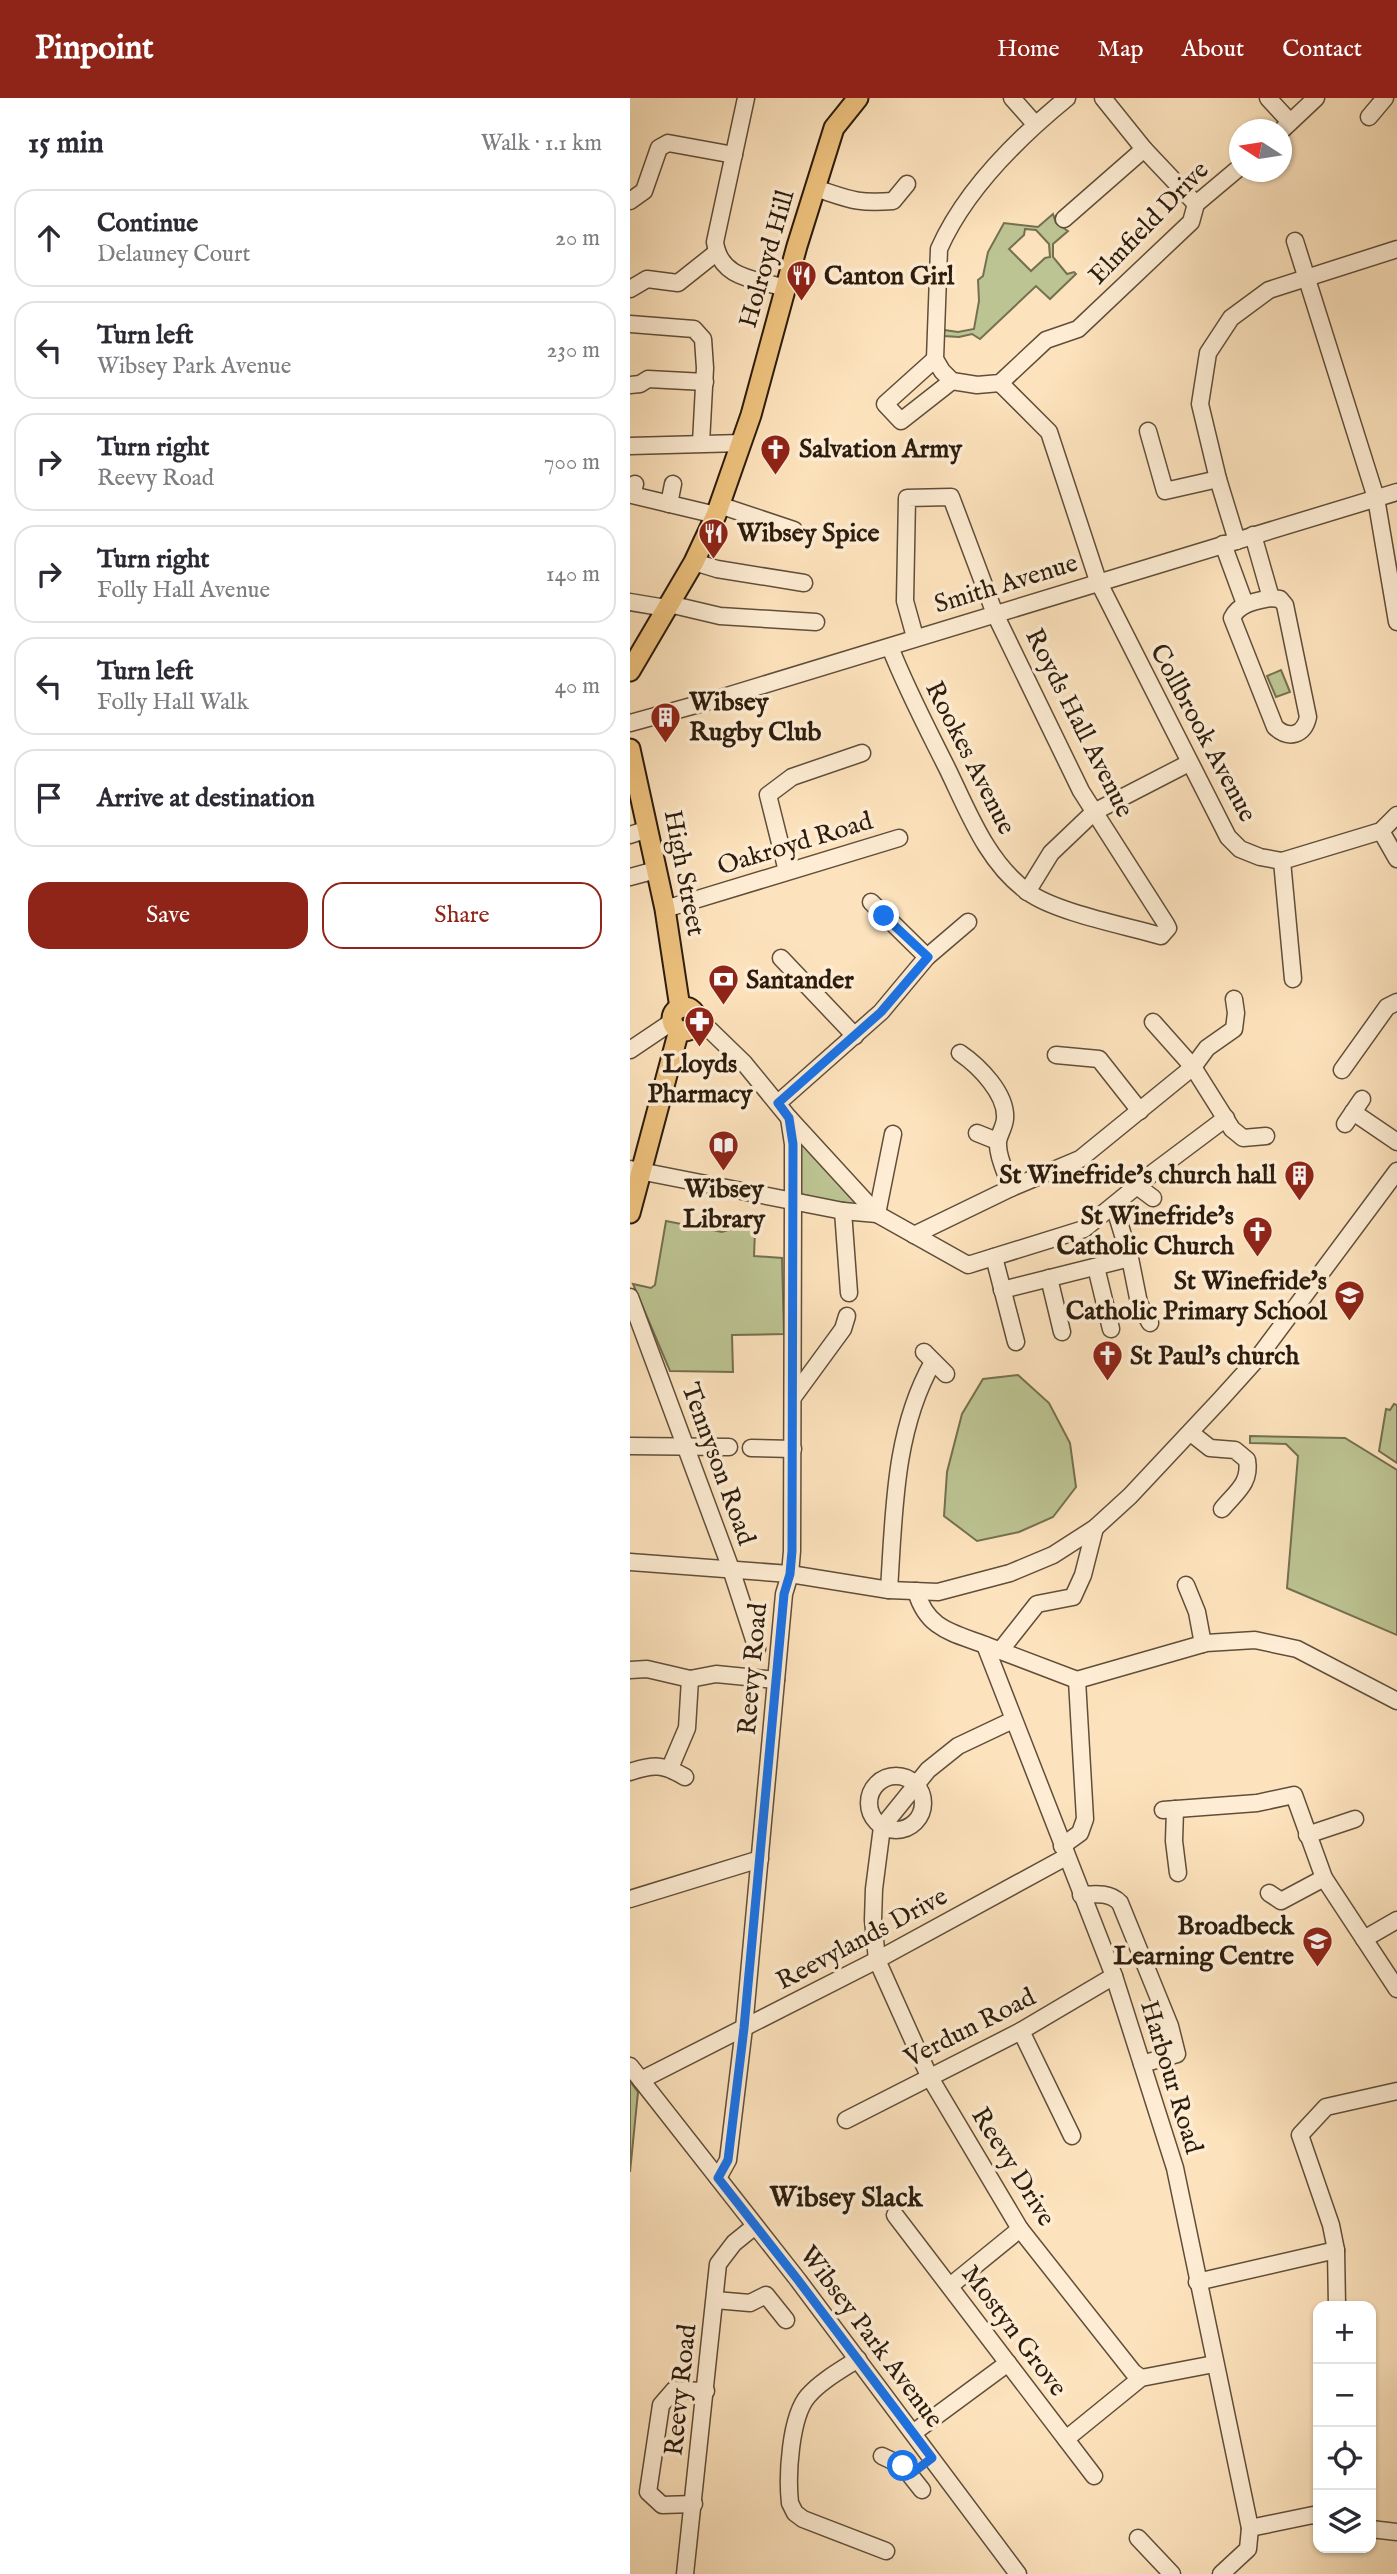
<!DOCTYPE html>
<meta charset="utf-8">
<style>
body{margin:0;font-family:"IM FELL English",serif;background:#f2f2f3;color:#2b2b33}
.controls{position:absolute;right:21px;bottom:21px;display:grid;overflow:hidden;border-radius:14px;box-shadow:0 2px 5px #0004}
.controls button{width:63px;height:63px;display:grid;place-items:center;padding:0;border:0;border-bottom:2px solid #e1e1e2;background:#fff;color:#2b2b33;font:35px sans-serif}
.compass{position:absolute;left:599px;top:21px;width:63px;height:63px;border-radius:50%;background:#fff;box-shadow:0 2px 5px #0004;rotate:282deg}
.stop{position:absolute;width:21px;height:21px;margin:-16px;border:5px solid #1a73e8;border-radius:50%;background:#fff}
.stop.end{background:#1a73e8;border-color:#fff;box-shadow:0 2px 7px #0008}
.list{margin:0;padding:0;list-style:none}
h2{display:flex;justify-content:space-between;align-items:center;height:91px;margin:0;padding:0 28px;font-size:30px}
h2 small{font-size:23px;font-weight:400;color:#7c7c81}
.list li{display:grid;grid-template-columns:46px 1fr auto;gap:21px;align-items:center;box-sizing:border-box;height:98px;margin:0 14px 14px;padding:0 14px;border:2px solid #e1e1e2;border-radius:21px}
.list b{display:block;font-size:26px;white-space:nowrap}
.list p{margin:0;font-size:23px;white-space:nowrap;color:#7c7c81}
.list em{font-size:23px;font-style:normal;color:#7c7c81}
.actions{display:flex;gap:14px;padding:21px 28px}
.actions a{flex:1;padding:16px 0;border:2px solid #8f2418;border-radius:21px;text-align:center;font-size:24px;color:#8f2418}
.actions .main{background:#8f2418;color:#fff}
.icon{flex:none;width:38px;height:38px;fill:none;stroke:currentColor;stroke-width:2;stroke-linecap:round;stroke-linejoin:round}
.map{position:relative;flex:none;width:767px;height:2476px;overflow:hidden}
header{display:flex;align-items:center;gap:42px;box-sizing:border-box;height:98px;padding:0 35px;background:#8f2418;color:#fff}
header strong{font-size:33px}
nav{display:flex;gap:38px;margin-inline-start:auto;font-size:24px}
main{display:flex}
aside{flex:1;background:#fff}
.map>svg:first-child{display:block}
.green{fill:#bdc493;stroke:#747050;stroke-width:2;fill-rule:evenodd}
.lines{fill:none;stroke-linecap:round;stroke-linejoin:round}
.minor-casing{stroke:#604e3a;stroke-width:19}
.major-casing{stroke:#2c1c0e;stroke-width:23}
.minor{stroke:#feedd4;stroke-width:16}
.major{stroke:#eec27e;stroke-width:19}
.route{stroke:#1a73e8;stroke-width:9}
.labels{text-anchor:middle;dominant-baseline:central;stroke-width:7;stroke-linejoin:round;paint-order:stroke}
.street-label{font-size:26px;fill:#2c1c0e;stroke:#feedd4}
.poi-label{font-size:26px;font-weight:bold;fill:#2c1c0e;stroke:#feedd4;text-anchor:start}
.neighbourhood-label{font-size:28px;font-weight:bold;fill:#2c1c0e;stroke:#feedd4}
</style>
<header>
<strong>Pinpoint</strong>
<nav><a>Home</a><a>Map</a><a>About</a><a>Contact</a></nav>
</header>
<main>
<aside>
<h2>15 min<small>Walk · 1.1 km</small></h2>
<ul class="list">
<li><svg class="icon" aria-label="ahead" viewBox="0 0 24 24"><path d="M12 20V5M6 11l6-6 6 6"/></svg><div><b>Continue</b><p>Delauney Court</p></div><em>20 m</em></li>
<li><svg class="icon" aria-label="left" viewBox="0 0 24 24"><path d="M17 20v-9H6M10 6l-5 5 5 5"/></svg><div><b>Turn left</b><p>Wibsey Park Avenue</p></div><em>230 m</em></li>
<li><svg class="icon" aria-label="right" viewBox="0 0 24 24"><path d="M7 20v-9h11M14 6l5 5-5 5"/></svg><div><b>Turn right</b><p>Reevy Road</p></div><em>700 m</em></li>
<li><svg class="icon" aria-label="right" viewBox="0 0 24 24"><path d="M7 20v-9h11M14 6l5 5-5 5"/></svg><div><b>Turn right</b><p>Folly Hall Avenue</p></div><em>140 m</em></li>
<li><svg class="icon" aria-label="left" viewBox="0 0 24 24"><path d="M17 20v-9H6M10 6l-5 5 5 5"/></svg><div><b>Turn left</b><p>Folly Hall Walk</p></div><em>40 m</em></li>
<li><svg class="icon" aria-label="arrive" viewBox="0 0 24 24"><path d="M6 21V4h12l-3 4 3 4H6"/></svg><div><b>Arrive at destination</b></div></li>
</ul>
<div class="actions"><a class="main">Save</a><a>Share</a></div>
</aside>
<div class="map">
<svg width="767" height="2476" viewBox="0 0 767 2476">
<rect width="100%" height="100%" fill="#fde3bd"/>
<filter id="stains"><feTurbulence type="fractalNoise" baseFrequency=".00286" numOctaves="4"/><feColorMatrix values="0 0 0 0 .2 0 0 0 0 .09 0 0 0 0 .02 0 0 0 .5 -.17"/></filter>
<radialGradient id="worn" r=".72"><stop offset=".6" stop-color="#630" stop-opacity="0"/><stop offset="1" stop-color="#630" stop-opacity=".3"/></radialGradient>
<!-- green -->
<g class="green">
<path d="M423,116L426,125L438,133L423,146V159L437,176L444,174L446,176L420,201L406,188L350,241L342,236L329,239L314,238V232L328,234L344,231L349,203L348,182L353,178L358,154L374,125L408,129ZM395,131L406,132L419,146L420,159L415,160L401,173L379,151L394,137Z"/>
<polygon points="651,572 660,594 646,599 637,578"/>
<polygon points="171,1045 226,1105 224,1108 170,1096"/>
<polygon points="36,1123 92,1134 101,1131 125,1132 124,1158 152,1160 154,1236 102,1237 103,1274 40,1273 3,1186 21,1190 25,1187"/>
<polygon points="388,1277 419,1305 440,1345 446,1389 423,1419 389,1434 347,1443 314,1418 317,1374 332,1316 353,1281"/>
<polygon points="764,1306 767,1307 767,1365 749,1353 756,1311 760,1312"/>
<polygon points="620,1338 715,1340 767,1372 767,1537 657,1490 668,1358 656,1346 620,1345"/>
<polygon points="0,1983 8,1994 0,2074"/>
</g>
<g class="lines">
<defs>
<g id="minor">
<path d="M116,0L85,144C90,181 125,181 155,190"/>
<polyline points="382,0 405,26"/>
<path d="M437,0C388,40 335,92 309,151L305,261L312,273L322,283L347,287L370,285L416,242L448,231L561,124L566,106L610,69"/>
<polyline points="473,0 514,51 566,106"/>
<polyline points="638,0 660,24"/>
<polyline points="739,19 755,0"/>
<polyline points="652,32 686,0"/>
<path d="M185,90C219,101 226,106 263,103L277,86"/>
<polyline points="0,103 14,93 29,50 38,45 104,57"/>
<polyline points="434,121 514,51"/>
<polyline points="665,143 746,400 767,524"/>
<polyline points="0,191 17,181 48,185 87,154"/>
<polyline points="0,226 64,231 73,241 75,270 71,345"/>
<polyline points="305,261 255,306 271,323 322,283"/>
<polyline points="370,285 419,334 468,483 598,739 610,751 630,759 652,763 751,733 767,717"/>
<polyline points="0,287 10,286 18,281 75,284"/>
<polyline points="518,333 535,393 588,381"/>
<polyline points="0,348 112,345"/>
<polyline points="5,386 2,397 86,417"/>
<polyline points="39,406 43,386"/>
<polyline points="89,407 164,432"/>
<polyline points="623,437 641,500"/>
<polyline points="607,443 588,381 570,306 578,255 601,220 639,192 767,151"/>
<polyline points="593,446 615,506"/>
<polyline points="64,464 87,471 174,485"/>
<path d="M641,500L650,501L655,507L678,619C674,637 659,642 645,629L602,520C609,505 626,503 641,500Z"/>
<polyline points="0,504 36,510"/>
<polyline points="39,506 90,518 186,524"/>
<path d="M260,549C276,590 297,630 317,670C338,713 357,765 398,794C424,813 487,826 520,835L531,838L538,830L536,826L451,693L365,516L321,399L277,400L275,503L285,539"/>
<polyline points="0,625 87,601 767,394"/>
<polyline points="751,733 767,761"/>
<polyline points="0,737 18,731"/>
<polyline points="652,763 663,881"/>
<polyline points="157,773 138,697 162,679 232,655"/>
<polyline points="0,779 26,772"/>
<polyline points="397,794 421,755 464,714 559,665"/>
<polyline points="241,804 297,859"/>
<polyline points="35,811 269,740"/>
<polyline points="151,860 225,938"/>
<polyline points="66,924 80,932 114,965 159,1020 247,1116 338,1167 454,1131 524,1074 596,1020"/>
<polyline points="523,924 563,969 602,1031 613,1040 636,1038"/>
<polyline points="0,952 43,923"/>
<path d="M330,955C349,968 377,996 375,1021C374,1031 367,1039 368,1047C368,1061 377,1077 381,1090"/>
<polyline points="426,957 469,961 510,1013"/>
<polyline points="712,972 757,909 767,904"/>
<polyline points="148,1005 251,914 297,859 338,824"/>
<polyline points="723,1014 767,1044"/>
<polyline points="715,1026 732,1001"/>
<polyline points="347,1035 367,1043"/>
<polyline points="0,1071 213,1113 247,1116 263,1036"/>
<polyline points="507,1088 523,1100"/>
<polyline points="484,1108 500,1160 509,1205 520,1225"/>
<polyline points="213,1113 219,1195"/>
<polyline points="284,1137 381,1090 450,1061 563,969 577,950 604,931 606,915 604,901"/>
<polyline points="364,1159 386,1244"/>
<polyline points="466,1169 481,1231"/>
<polyline points="419,1180 432,1234"/>
<polyline points="372,1192 500,1160"/>
<polyline points="0,1199 101,1471 127,1551"/>
<polyline points="294,1254 316,1276"/>
<polyline points="164,1298 213,1231 217,1218"/>
<path d="M561,1335L580,1350L605,1352L617,1362C621,1385 606,1394 592,1411"/>
<polyline points="0,1348 99,1349"/>
<polyline points="121,1350 163,1351"/>
<polyline points="0,1464 160,1476 259,1492 308,1494 380,1475 423,1457 465,1430 500,1398 590,1302 627,1261 767,1073"/>
<polyline points="556,1487 567,1514 573,1546"/>
<path d="M259,1492C264,1415 264,1332 303,1264"/>
<path d="M286,1493C297,1531 321,1534 355,1547L484,1878L545,2070L620,2430L618,2451L591,2476"/>
<polyline points="355,1547 447,1582 576,1545 625,1542 667,1551 767,1603"/>
<polyline points="370,1553 407,1506 443,1499 453,1477 465,1430"/>
<polyline points="0,1572 17,1571 60,1581 86,1576 146,1582"/>
<polyline points="383,1622 328,1648 298,1672 252,1729 244,1791 243,1822 247,1862 299,1978 390,2131 503,2274 511,2280"/>
<polyline points="40,1670 57,1630 60,1581"/>
<path d="M0,1674C24,1666 33,1666 55,1679"/>
<circle cx="266" cy="1705" r="27"/>
<polyline points="545,1711 544,1743 548,1775"/>
<polyline points="533,1712 627,1705 664,1697 694,1780 767,1891"/>
<polyline points="677,1737 725,1721"/>
<polyline points="432,1748 450,1735 455,1721 447,1582"/>
<polyline points="639,1795 651,1803 694,1780"/>
<path d="M451,1797C465,1796 480,1794 490,1805L540,1928L547,1956L512,1966"/>
<polyline points="0,1801 130,1761"/>
<polyline points="734,1841 767,1822"/>
<polyline points="391,1933 442,2038"/>
<polyline points="0,1968 168,2182 388,2476"/>
<polyline points="11,1982 247,1862 436,1759"/>
<polyline points="216,2022 391,1933 484,1878"/>
<polyline points="88,2080 98,2062 114,1930 154,1496 160,1476 162,1453 163,1103 163,1046 159,1020"/>
<polyline points="265,2117 464,2378"/>
<polyline points="567,2184 706,2152"/>
<polyline points="320,2188 390,2131"/>
<polyline points="85,2202 120,2205 136,2197 156,2222"/>
<polyline points="707,2208 706,2152 701,2127 670,2037 696,2009 767,1993"/>
<path d="M228,2261C211,2272 191,2283 178,2298C160,2319 157,2378 160,2405L165,2415L173,2421L256,2453"/>
<polyline points="283,2335 378,2265"/>
<polyline points="436,2341 511,2280 584,2266"/>
<polyline points="252,2358 273,2368 292,2392"/>
<polyline points="64,2406 32,2407 18,2394 31,2307 44,2292 76,2293"/>
<polyline points="620,2430 683,2417 688,2419"/>
<polyline points="741,2431 767,2434"/>
<polyline points="508,2440 542,2476"/>
<polyline points="55,2476 88,2166 104,2145 125,2128"/>
</g>
<g id="major">
<polyline points="0,573 64,464 86,417 121,317 167,148 204,30 228,0"/>
<polyline points="0,651 35,811 50,910"/>
<circle cx="54" cy="921" r="12"/>
<polyline points="0,1115 49,932"/>
</g>
</defs>
<!-- minor casing -->
<use href="#minor" class="minor-casing"/>
<!-- major casing -->
<use href="#major" class="major-casing"/>
<!-- minor -->
<use href="#minor" class="minor"/>
<!-- major -->
<use href="#major" class="major"/>
</g>
<g class="lines">
<!-- route -->
<polyline class="route" points="254,818 298,859 251,914 148,1005 159,1020 163,1046 162,1453 160,1476 154,1496 114,1930 98,2062 88,2080 168,2182 302,2360 281,2376 273,2368"/>
</g>
<!-- icons -->
<defs>
<symbol id="restaurant-pin" viewBox="-11 -11 22 30"><path d="M0 17L-7.5 6A9.5 9.5 0 1 1 7.5 6Z" fill="#8f2418" stroke="#feedd4"/><path d="M-5-6h1v4h1v-4h1v4h1v-4h1v5L-1.5 .5V6h-2V.5L-5-1ZM5-6V6H3V1.5H1.5Q1.5-4 5-6Z" fill="#fff"/></symbol>
<symbol id="church-pin" viewBox="-11 -11 22 30"><path d="M0 17L-7.5 6A9.5 9.5 0 1 1 7.5 6Z" fill="#8f2418" stroke="#feedd4"/><path d="M-1.2-6h2.4v3.5h3.3v2.4h-3.3V6h-2.4V-.1h-3.3v-2.4h3.3Z" fill="#fff"/></symbol>
<symbol id="building-pin" viewBox="-11 -11 22 30"><path d="M0 17L-7.5 6A9.5 9.5 0 1 1 7.5 6Z" fill="#8f2418" stroke="#feedd4"/><path d="M-4-6H4V6H1V3H-1V6H-4ZM-2.5-4.3h1.7v1.8h-1.7ZM.8-4.3h1.7v1.8H.8ZM-2.5-1h1.7V.8h-1.7ZM.8-1h1.7V.8H.8Z" fill="#fff"/></symbol>
<symbol id="bank-pin" viewBox="-11 -11 22 30"><path d="M0 17L-7.5 6A9.5 9.5 0 1 1 7.5 6Z" fill="#8f2418" stroke="#feedd4"/><path d="M-6-4H6V4H-6ZM0-2.3a2.3 2.3 0 1 0 0 4.6a2.3 2.3 0 1 0 0-4.6Z" fill="#fff"/></symbol>
<symbol id="pharmacy-pin" viewBox="-11 -11 22 30"><path d="M0 17L-7.5 6A9.5 9.5 0 1 1 7.5 6Z" fill="#8f2418" stroke="#feedd4"/><path d="M-2-6h4v4h4v4h-4v4h-4v-4h-4v-4h4Z" fill="#fff"/></symbol>
<symbol id="library-pin" viewBox="-11 -11 22 30"><path d="M0 17L-7.5 6A9.5 9.5 0 1 1 7.5 6Z" fill="#8f2418" stroke="#feedd4"/><path d="M-6-4Q-3-5.5-.7-3.5V5Q-3 3-6 4ZM6-4Q3-5.5 .7-3.5V5Q3 3 6 4Z" fill="#fff"/></symbol>
<symbol id="school-pin" viewBox="-11 -11 22 30"><path d="M0 17L-7.5 6A9.5 9.5 0 1 1 7.5 6Z" fill="#8f2418" stroke="#feedd4"/><path d="M0-5L7-2L0 1L-7-2ZM-4 1L0 2.5L4 1V4Q0 6-4 4Z" fill="#fff"/></symbol>
</defs>
<g fill-rule="evenodd">
<use href="#restaurant-pin" x="154" y="160" width="35" height="47"/>
<use href="#church-pin" x="128" y="334" width="35" height="47"/>
<use href="#restaurant-pin" x="66" y="418" width="35" height="47"/>
<use href="#building-pin" x="18" y="602" width="35" height="47"/>
<use href="#bank-pin" x="76" y="864" width="35" height="47"/>
<use href="#pharmacy-pin" x="52" y="906" width="35" height="47"/>
<use href="#library-pin" x="76" y="1030" width="35" height="47"/>
<use href="#building-pin" x="652" y="1060" width="35" height="47"/>
<use href="#church-pin" x="610" y="1116" width="35" height="47"/>
<use href="#school-pin" x="702" y="1180" width="35" height="47"/>
<use href="#church-pin" x="460" y="1240" width="35" height="47"/>
<use href="#school-pin" x="670" y="1826" width="35" height="47"/>
</g>
<g class="labels">
<!-- street labels -->
<g class="street-label">
<text transform="translate(519 125) rotate(-46)">Elmfield Drive</text>
<text transform="translate(137 161) rotate(-74)">Holroyd Hill</text>
<text transform="translate(376 486) rotate(-17)">Smith Avenue</text>
<text transform="translate(449 625) rotate(63)">Royds Hall Avenue</text>
<text transform="translate(573 635) rotate(62)">Collbrook Avenue</text>
<text transform="translate(340 660) rotate(63)">Rookes Avenue</text>
<text transform="translate(165 746) rotate(-17)">Oakroyd Road</text>
<text transform="translate(54 775) rotate(79)">High Street</text>
<text transform="translate(88 1366) rotate(70)">Tennyson Road</text>
<text transform="translate(123 1571) rotate(-85)">Reevy Road</text>
<text transform="translate(232 1841) rotate(-28)">Reevylands Drive</text>
<text transform="translate(340 1930) rotate(-27)">Verdun Road</text>
<text transform="translate(541 1979) rotate(73)">Harbour Road</text>
<text transform="translate(383 2069) rotate(58)">Reevy Drive</text>
<text transform="translate(384 2233) rotate(53)">Mostyn Grove</text>
<text transform="translate(241 2239) rotate(53)">Wibsey Park Avenue</text>
<text transform="translate(51 2292) rotate(-84)">Reevy Road</text>
</g>
<!-- poi labels -->
<g class="poi-label">
<text x="194" y="178">Canton Girl</text>
<text x="169" y="351">Salvation Army</text>
<text x="107" y="435">Wibsey Spice</text>
<text x="59" y="604">Wibsey<tspan x="59" dy="30">Rugby Club</tspan></text>
<text x="116" y="882">Santander</text>
<text x="70" y="966" text-anchor="middle">Lloyds<tspan x="70" dy="30">Pharmacy</tspan></text>
<text x="646" y="1077" text-anchor="end">St Winefride's church hall</text>
<text x="94" y="1091" text-anchor="middle">Wibsey<tspan x="94" dy="30">Library</tspan></text>
<text x="604" y="1118" text-anchor="end">St Winefride's<tspan x="604" dy="30">Catholic Church</tspan></text>
<text x="697" y="1183" text-anchor="end">St Winefride's<tspan x="697" dy="30">Catholic Primary School</tspan></text>
<text x="500" y="1258">St Paul's church</text>
<text x="664" y="1828" text-anchor="end">Broadbeck<tspan x="664" dy="30">Learning Centre</tspan></text>
</g>
<!-- neighbourhood labels -->
<g class="neighbourhood-label">
<text x="216" y="2100">Wibsey Slack</text>
</g>
</g>
<rect width="100%" height="100%" filter="url(#stains)"/>
<rect width="100%" height="100%" fill="url(#worn)"/>
</svg>
<div class="controls">
<button>+</button>
<button>−</button>
<button><svg class="icon" aria-label="locate" viewBox="0 0 24 24"><circle cx="12" cy="12" r="6"/><path d="M12 2v4M12 18v4M2 12h4M18 12h4"/></svg></button>
<button><svg class="icon" aria-label="layers" viewBox="0 0 24 24"><path d="M12 4l9 5-9 5-9-5zM3 14l9 5 9-5"/></svg></button>
</div>
<svg class="compass" viewBox="-18 -18 36 36"><path d="M0-13l5 13h-10z" fill="#e53935"/><path d="M0 13l5-13h-10z" fill="#7c7c81"/></svg>
<div class="stop" style="left:273px;top:2368px"></div>
<div class="stop end" style="left:254px;top:818px"></div>
</div>
</main>
